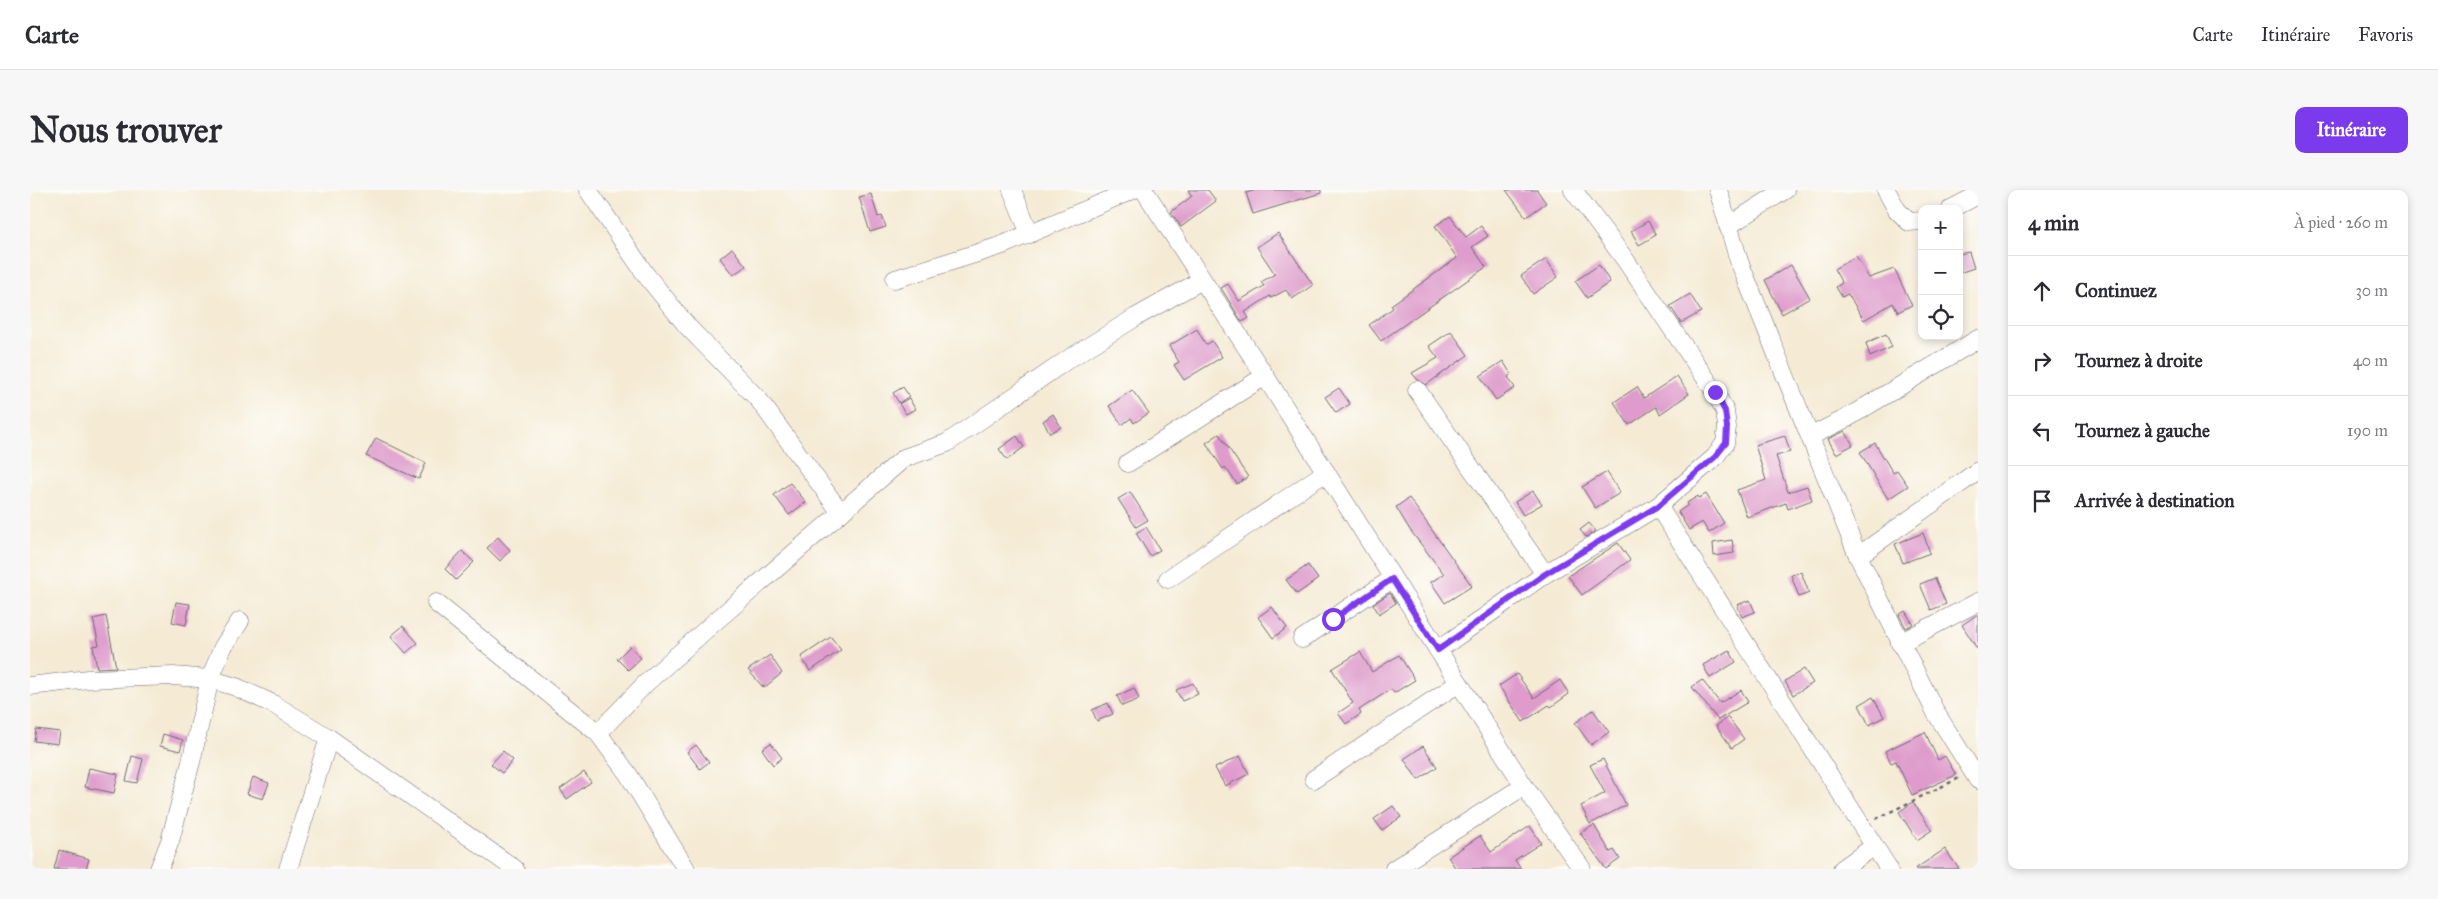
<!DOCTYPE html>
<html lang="fr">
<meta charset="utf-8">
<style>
body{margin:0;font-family:"IM FELL Great Primer",serif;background:#f7f7f7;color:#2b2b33}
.controls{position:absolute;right:15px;top:15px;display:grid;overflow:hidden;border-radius:10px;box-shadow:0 2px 8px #0003}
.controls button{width:45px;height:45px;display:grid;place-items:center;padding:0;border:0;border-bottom:1px solid #e1e1e2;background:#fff;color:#2b2b33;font:25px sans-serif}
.stop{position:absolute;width:15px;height:15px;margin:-11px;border:4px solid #7c3aed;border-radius:50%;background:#fff}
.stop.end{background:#7c3aed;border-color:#fff;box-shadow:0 1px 5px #0008}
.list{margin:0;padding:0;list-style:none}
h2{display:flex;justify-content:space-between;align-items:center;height:65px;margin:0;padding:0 20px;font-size:21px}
h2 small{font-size:16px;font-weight:400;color:#7c7c81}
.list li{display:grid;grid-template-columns:32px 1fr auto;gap:15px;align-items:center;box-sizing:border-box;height:70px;padding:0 20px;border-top:1px solid #e1e1e2}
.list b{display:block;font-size:19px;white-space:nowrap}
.list em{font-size:16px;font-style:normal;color:#7c7c81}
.icon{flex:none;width:28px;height:28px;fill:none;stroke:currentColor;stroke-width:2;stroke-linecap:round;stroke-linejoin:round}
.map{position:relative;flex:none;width:1948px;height:679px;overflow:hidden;border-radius:10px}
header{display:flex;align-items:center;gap:30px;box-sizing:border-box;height:70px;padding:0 25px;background:#fff;border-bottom:1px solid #e1e1e2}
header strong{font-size:24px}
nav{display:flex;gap:28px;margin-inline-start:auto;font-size:18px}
.intro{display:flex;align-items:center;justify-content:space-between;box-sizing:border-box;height:120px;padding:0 30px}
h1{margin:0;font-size:35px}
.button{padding:12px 22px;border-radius:10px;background:#7c3aed;color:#fff;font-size:18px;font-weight:700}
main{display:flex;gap:30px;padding:0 30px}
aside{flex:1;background:#fff;border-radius:10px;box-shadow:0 2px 8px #0003}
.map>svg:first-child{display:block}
.building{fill:#de9bcc}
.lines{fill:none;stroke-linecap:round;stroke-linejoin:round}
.minor-casing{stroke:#6c6871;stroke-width:19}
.path{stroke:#6c6871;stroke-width:2.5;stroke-dasharray:4 4;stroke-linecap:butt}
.minor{stroke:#fff;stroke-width:18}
.route{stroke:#7c3aed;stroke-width:6}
</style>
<header>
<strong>Carte</strong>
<nav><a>Carte</a><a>Itinéraire</a><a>Favoris</a></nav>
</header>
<div class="intro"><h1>Nous trouver</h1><a class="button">Itinéraire</a></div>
<main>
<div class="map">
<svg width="1948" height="679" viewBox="0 0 1948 679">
<rect width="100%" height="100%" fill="#fdfcf7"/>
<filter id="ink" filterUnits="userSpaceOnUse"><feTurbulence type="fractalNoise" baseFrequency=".02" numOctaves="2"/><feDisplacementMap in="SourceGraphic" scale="10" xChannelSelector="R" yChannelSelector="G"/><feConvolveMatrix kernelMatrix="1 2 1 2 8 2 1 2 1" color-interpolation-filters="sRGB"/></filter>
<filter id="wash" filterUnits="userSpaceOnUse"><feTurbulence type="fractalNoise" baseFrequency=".0096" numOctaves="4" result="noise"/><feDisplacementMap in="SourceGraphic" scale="20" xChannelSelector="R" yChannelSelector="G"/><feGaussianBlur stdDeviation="1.12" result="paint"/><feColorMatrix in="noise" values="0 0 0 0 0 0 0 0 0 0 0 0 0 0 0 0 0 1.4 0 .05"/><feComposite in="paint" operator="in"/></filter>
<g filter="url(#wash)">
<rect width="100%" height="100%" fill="#f5ebd5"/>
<g id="blocks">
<!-- building -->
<g class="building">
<polygon points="1158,0 1178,0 1186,11 1151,37 1141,22 1162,6"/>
<polygon points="1226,0 1291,0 1291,3 1223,24 1216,3"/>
<polygon points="1476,0 1507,0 1516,13 1496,27"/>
<polygon points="841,4 848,27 852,26 856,37 840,42 829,7"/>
<polygon points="1420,26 1436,47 1451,36 1458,46 1442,57 1456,77 1351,151 1339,135 1363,118 1361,115 1427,68 1405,36"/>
<polygon points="1618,31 1626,45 1609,55 1601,41"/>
<polygon points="1248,43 1283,95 1262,109 1256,100 1241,108 1240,106 1215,122 1219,128 1212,132 1191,98 1198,94 1209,111 1234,96 1231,92 1245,84 1227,57"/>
<polygon points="702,58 716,76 703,85 690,68"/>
<polygon points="1939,62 1944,78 1929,83 1929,64"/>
<polygon points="1826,66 1839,88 1864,79 1882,115 1868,122 1863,113 1834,130 1818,104 1812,107 1806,97 1812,93 1804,79"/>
<polygon points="1516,69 1528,87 1503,104 1491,86"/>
<polygon points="1569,75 1580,92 1557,108 1545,91"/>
<polygon points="1761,75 1780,108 1752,124 1735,90"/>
<polygon points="1660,104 1671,122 1651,133 1640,116"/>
<polygon points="1167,139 1176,155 1182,151 1192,167 1154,190 1144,175 1149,172 1139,156"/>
<polygon points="1421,141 1438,165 1396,195 1387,189 1382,183 1408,168 1399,156"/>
<polygon points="1856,144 1862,157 1840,167 1836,153"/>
<polygon points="1473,171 1481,184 1478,187 1485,198 1466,210 1450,186"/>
<polygon points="1647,186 1659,204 1630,224 1626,217 1599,235 1584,212 1607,197 1614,208"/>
<polygon points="873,197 879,206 869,213 863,203"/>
<polygon points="1309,198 1320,214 1306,223 1295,207"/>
<polygon points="1102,200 1119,223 1104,233 1101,228 1092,235 1079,216"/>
<polygon points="879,208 885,219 876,224 869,214"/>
<polygon points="1023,224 1031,237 1020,243 1013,231"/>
<polygon points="1815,241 1823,255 1806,264 1798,249"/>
<polygon points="1189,244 1218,287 1207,294 1195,277 1193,279 1176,253"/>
<polygon points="987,246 994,257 977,270 969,259"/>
<polygon points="1755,246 1760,262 1746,266 1758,302 1777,296 1782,310 1758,319 1756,313 1717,327 1707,300 1736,290 1725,255"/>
<polygon points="346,248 396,273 389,289 336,266"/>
<polygon points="1845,253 1863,283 1867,280 1878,296 1858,309 1830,262"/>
<polygon points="1577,282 1590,303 1565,318 1552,297"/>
<polygon points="760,293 776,312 759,325 744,305"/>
<polygon points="1503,301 1512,314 1493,325 1485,312"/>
<polygon points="1100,302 1118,330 1106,337 1088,309"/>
<polygon points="1676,304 1694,333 1679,343 1672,332 1659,340 1648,322 1658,315 1657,313 1668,306 1669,308"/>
<polygon points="1379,308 1442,396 1415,413 1401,392 1414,384 1380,340 1366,317"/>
<polygon points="1559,333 1566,341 1556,347 1550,340"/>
<polygon points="1116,337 1130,360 1120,366 1106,343"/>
<polygon points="1893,343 1900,363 1873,373 1865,354"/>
<polygon points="468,347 480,360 470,371 457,358"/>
<polygon points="1702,350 1704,363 1684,366 1683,353"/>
<polygon points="1588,353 1600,370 1552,405 1538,386"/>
<polygon points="432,361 444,372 426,390 415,379"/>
<polygon points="1278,375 1288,389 1267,404 1256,390"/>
<polygon points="1771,382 1779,403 1769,407 1761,385"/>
<polygon points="1905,388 1916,414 1901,420 1890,394"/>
<polygon points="1360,403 1366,413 1349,424 1343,414"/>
<polygon points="1720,410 1725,422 1712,427 1707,415"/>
<polygon points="146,412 160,414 156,435 142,432"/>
<polygon points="1242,417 1257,438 1243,448 1228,427"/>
<polygon points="1875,421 1883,434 1876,438 1869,425"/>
<polygon points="1948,424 1948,460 1932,435"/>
<polygon points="76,426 86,477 67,478 63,456 69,455 63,429"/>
<polygon points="373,436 388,453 376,463 361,446"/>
<polygon points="801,447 811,460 780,481 771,467"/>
<polygon points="600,456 611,468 598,480 587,469"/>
<polygon points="1699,460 1706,472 1680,488 1673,475"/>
<polygon points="1330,462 1342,482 1369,465 1385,490 1364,503 1361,499 1329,520 1331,524 1316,534 1308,523 1323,513 1302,479"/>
<polygon points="740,465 752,483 735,497 732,496 718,480"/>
<polygon points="1774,479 1783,493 1763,505 1755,491"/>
<polygon points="1487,484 1504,508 1530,490 1539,504 1521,517 1519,515 1493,532 1469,496"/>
<polygon points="1672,490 1690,513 1711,500 1718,512 1688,530 1662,497"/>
<polygon points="1163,493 1168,504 1152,511 1146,500"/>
<polygon points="1104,498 1109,509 1092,516 1087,506"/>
<polygon points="1843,507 1854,527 1839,535 1829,515"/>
<polygon points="1078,513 1083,524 1067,531 1062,520"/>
<polygon points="1563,520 1579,542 1561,555 1545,533"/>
<polygon points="1698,527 1714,549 1702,558 1686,536"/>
<polygon points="6,539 30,542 28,554 4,551"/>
<polygon points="1895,542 1908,570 1915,566 1926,585 1882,605 1866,571 1861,573 1855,561"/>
<polygon points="133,544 153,550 150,561 130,556"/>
<polygon points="741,553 752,568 743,575 732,559"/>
<polygon points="666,555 679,572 670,579 657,562"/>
<polygon points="1393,556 1407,577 1388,590 1374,569"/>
<polygon points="473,561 483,570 472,583 461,574"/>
<polygon points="102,566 113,569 107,593 96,591"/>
<polygon points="1210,566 1219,584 1195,596 1185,578"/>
<polygon points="1573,569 1596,615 1560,634 1551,616 1575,603 1560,575"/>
<polygon points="59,578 88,584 84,603 55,597"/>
<polygon points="554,582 561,592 537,609 530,599"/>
<polygon points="223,587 239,593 233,609 217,604"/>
<polygon points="1883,612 1902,640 1887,650 1869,622"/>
<polygon points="1363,616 1371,627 1352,640 1344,629"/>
<polygon points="1564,635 1580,662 1584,660 1590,669 1576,679 1550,643"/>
<polygon points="1500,636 1511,653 1485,670 1491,679 1426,679 1418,667 1450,646 1461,662"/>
<polygon points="1915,659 1929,679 1885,679"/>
<polygon points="29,660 59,669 56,679 24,679"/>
</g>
</g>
</g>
<g filter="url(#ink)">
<use href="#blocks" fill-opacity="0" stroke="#6c6871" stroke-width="1"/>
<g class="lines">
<defs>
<g id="minor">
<polyline points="558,0 616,85 658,137 729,210 811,323"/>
<polyline points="982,0 1000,44"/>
<polyline points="1114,0 1235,186 1494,596 1552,679"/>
<polyline points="1688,0 1709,71 1828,366 1906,523 1948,590"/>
<polyline points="1856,0 1867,20 1879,32 1892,31"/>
<polyline points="1921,19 1948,5"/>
<polyline points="1698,36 1755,0"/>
<polyline points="865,89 970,56 1103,0"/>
<polyline points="1387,200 1515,384"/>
<polyline points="1781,246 1817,228 1948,149"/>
<polyline points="1098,273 1235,186"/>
<polyline points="1628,316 1859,679"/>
<polyline points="1828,366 1948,281"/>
<polyline points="1138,389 1296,282"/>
<polyline points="406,413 568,543 598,584 656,679"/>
<polyline points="1272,449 1362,389"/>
<polyline points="1870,453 1948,412"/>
<polyline points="1408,460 1515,384 1628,316 1685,267 1695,253 1697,237 1695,221 1685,202 1594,68 1543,0"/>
<polyline points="0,496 58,489 143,486 180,489 206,497 243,514 299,548 485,679"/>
<polyline points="568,543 616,493 680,436 874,268 917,253 1037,170 1106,127 1172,90"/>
<polyline points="1284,589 1429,493"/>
<polyline points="129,679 140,651 161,572 180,489 193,457 210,431"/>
<polyline points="258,679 299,548"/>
<polyline points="1364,679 1494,596"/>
<polyline points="1812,679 1843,657"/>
</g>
</defs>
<!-- minor casing -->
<use href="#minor" class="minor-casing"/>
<!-- path -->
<polyline class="path" points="1846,629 1929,588"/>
<!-- minor -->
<use href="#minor" class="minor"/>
</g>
</g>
<g class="lines" filter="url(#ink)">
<!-- route -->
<polyline class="route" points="1303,429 1362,389 1408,460 1515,384 1628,316 1685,267 1696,253 1697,237 1695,221 1685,202"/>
</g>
</svg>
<div class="controls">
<button>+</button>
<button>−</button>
<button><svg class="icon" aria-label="locate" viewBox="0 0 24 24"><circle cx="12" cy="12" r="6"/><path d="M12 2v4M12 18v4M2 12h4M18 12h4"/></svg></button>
</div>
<div class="stop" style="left:1303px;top:429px"></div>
<div class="stop end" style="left:1685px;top:202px"></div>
</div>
<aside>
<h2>4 min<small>À pied · 260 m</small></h2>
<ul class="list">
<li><svg class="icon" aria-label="ahead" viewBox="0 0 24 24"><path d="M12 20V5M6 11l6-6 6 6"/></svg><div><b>Continuez</b></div><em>30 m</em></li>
<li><svg class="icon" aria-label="right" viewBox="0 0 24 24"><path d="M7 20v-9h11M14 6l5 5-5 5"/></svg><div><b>Tournez à droite</b></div><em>40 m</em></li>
<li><svg class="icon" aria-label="left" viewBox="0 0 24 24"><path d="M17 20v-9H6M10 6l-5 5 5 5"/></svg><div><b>Tournez à gauche</b></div><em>190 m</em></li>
<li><svg class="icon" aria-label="arrive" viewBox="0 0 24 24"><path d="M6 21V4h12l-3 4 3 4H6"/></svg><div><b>Arrivée à destination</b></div></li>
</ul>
</aside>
</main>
